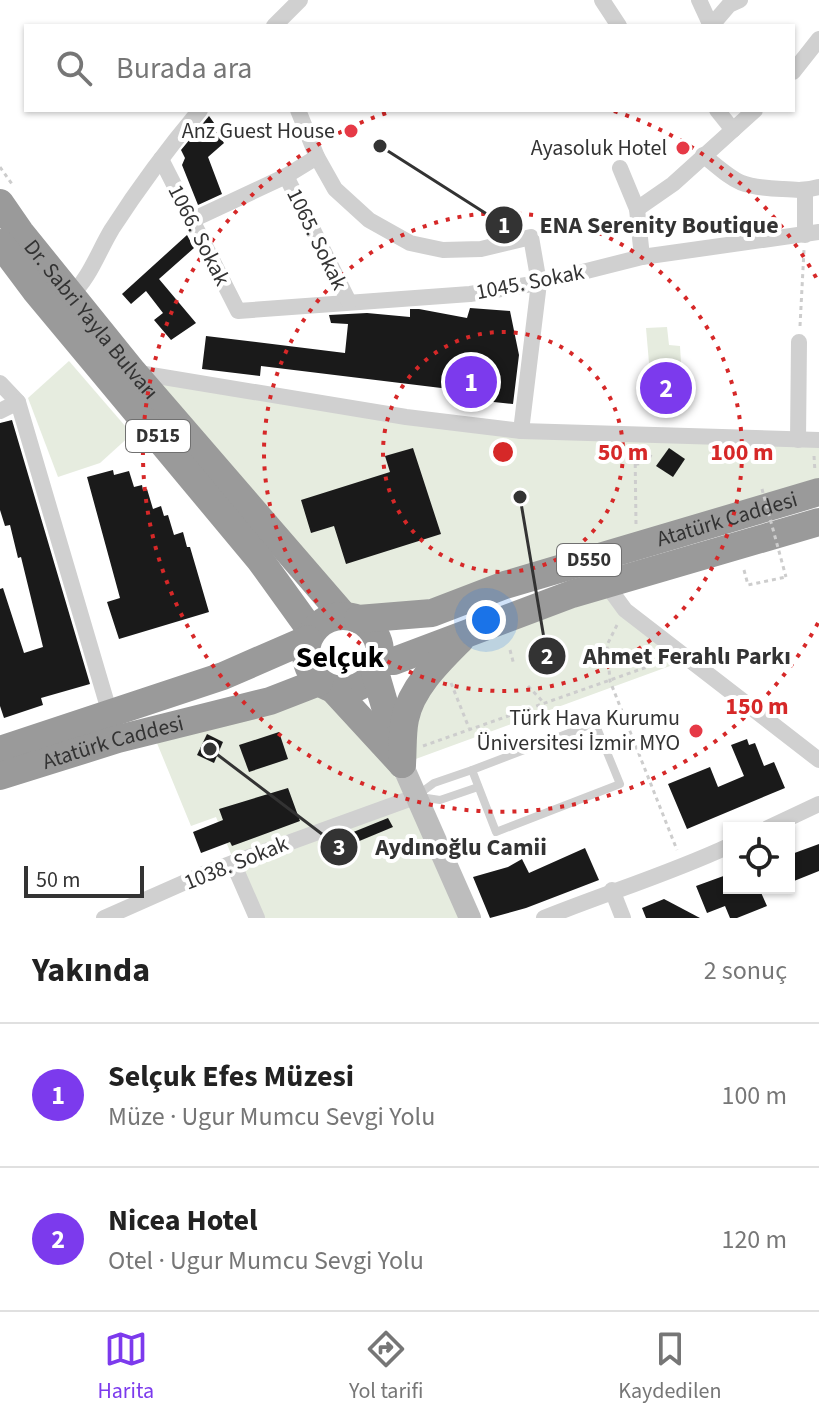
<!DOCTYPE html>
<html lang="tr">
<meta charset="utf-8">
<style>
body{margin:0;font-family:"Source Sans 3",sans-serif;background:#f6f6f6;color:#222}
.controls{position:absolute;right:24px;bottom:24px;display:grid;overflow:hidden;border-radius:0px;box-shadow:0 2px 6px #0004}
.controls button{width:72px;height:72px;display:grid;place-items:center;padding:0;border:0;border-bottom:2px solid #e0e0e0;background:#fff;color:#222;font:40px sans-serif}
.scale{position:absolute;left:24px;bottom:20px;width:120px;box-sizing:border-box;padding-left:8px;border:4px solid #333;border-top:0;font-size:22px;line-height:28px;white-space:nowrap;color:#333;-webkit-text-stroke:6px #fff;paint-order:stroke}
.you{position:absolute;left:486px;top:620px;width:28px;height:28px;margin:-20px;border:6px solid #fff;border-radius:50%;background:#1a73e8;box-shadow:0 0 0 12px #1a73e833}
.badge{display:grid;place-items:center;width:52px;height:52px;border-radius:50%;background:#7c3aed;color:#fff;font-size:26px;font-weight:700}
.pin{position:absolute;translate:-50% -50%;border:4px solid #fff;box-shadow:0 2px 8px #0006}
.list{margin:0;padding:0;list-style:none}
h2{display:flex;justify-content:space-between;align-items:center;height:104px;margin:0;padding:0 32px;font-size:34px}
h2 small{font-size:26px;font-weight:400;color:#767676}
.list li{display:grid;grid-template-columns:52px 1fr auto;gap:24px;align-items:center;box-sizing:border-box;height:144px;padding:0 32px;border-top:2px solid #e0e0e0}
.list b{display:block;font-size:30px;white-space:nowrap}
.list p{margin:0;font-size:26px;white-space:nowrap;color:#767676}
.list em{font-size:26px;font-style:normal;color:#767676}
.icon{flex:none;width:44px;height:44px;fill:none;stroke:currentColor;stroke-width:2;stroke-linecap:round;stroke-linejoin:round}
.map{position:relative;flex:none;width:819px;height:918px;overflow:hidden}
.search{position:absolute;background:#fff;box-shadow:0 2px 6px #0004;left:24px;right:24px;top:24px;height:88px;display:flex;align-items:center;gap:20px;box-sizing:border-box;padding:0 28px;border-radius:0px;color:#767676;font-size:30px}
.sheet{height:392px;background:#fff}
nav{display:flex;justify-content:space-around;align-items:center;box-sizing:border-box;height:112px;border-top:2px solid #e0e0e0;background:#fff;font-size:22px;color:#767676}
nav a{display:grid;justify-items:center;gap:4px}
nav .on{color:#7c3aed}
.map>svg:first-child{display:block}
.green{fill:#e6ecdf}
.building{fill:#1a1a1a}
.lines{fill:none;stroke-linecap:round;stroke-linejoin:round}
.path{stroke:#cdcdcd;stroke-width:3;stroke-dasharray:4 4;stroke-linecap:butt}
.lane{stroke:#d0d0d0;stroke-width:8}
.street{stroke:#d0d0d0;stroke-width:16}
.secondary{stroke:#bdbdbd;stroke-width:22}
.highway{stroke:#9a9a9a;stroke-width:28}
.path-bridge{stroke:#cdcdcd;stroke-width:3;stroke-dasharray:4 4;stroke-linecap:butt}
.ring{fill:none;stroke:#d62828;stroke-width:4;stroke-dasharray:4 8}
.poi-dot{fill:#e63946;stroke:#fff;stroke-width:3}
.labels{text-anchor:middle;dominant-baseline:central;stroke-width:8;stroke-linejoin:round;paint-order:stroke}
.shield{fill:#fff;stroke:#707070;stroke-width:2}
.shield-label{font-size:20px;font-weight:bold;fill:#333}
.poi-label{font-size:22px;fill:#333;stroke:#fff;text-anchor:end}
.street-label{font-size:22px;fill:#333;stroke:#fff}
.district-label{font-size:30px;font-weight:bold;fill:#000;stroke:#fff}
.centre{fill:#d62828;stroke:#fff;stroke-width:4}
.ring-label{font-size:24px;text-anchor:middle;font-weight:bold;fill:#d62828;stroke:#fff;stroke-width:8;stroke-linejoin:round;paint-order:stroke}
.leader{fill:none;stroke:#333;stroke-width:3}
.callout-dot{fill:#333;stroke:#fff;stroke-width:3}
.mark-label{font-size:24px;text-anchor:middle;font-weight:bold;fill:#fff}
.callout-label{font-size:24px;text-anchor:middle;font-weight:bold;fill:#333;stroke:#fff;stroke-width:8;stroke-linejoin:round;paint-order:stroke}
</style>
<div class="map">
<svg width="819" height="918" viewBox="0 0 819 918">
<rect width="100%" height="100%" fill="#fff"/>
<!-- green -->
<g class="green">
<polygon points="667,327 669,345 680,346 681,363 649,363 646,328"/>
<polygon points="69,361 132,434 100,463 58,477 28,398"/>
<polygon points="133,372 406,417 819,440 819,492 358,619"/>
<polygon points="606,584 688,657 670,666 402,764 470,918 257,918 216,817 191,826 152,731 319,682 401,763 442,658"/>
</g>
<!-- building -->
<g class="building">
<polygon points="209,116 217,127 214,129 224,143 208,157 222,194 198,205 182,165 185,158 181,150"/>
<polygon points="187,235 194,248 159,279 196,323 171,340 154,320 163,313 146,291 131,304 122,294"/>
<polygon points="470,308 510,311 519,355 513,404 475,400 474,392 261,366 260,376 202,369 206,336 345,353 348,324 331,323 329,315 367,313 410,317 410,309 419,309 467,318"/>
<polygon points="649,363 681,363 680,413 653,413"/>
<polygon points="12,420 90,684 41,698 43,705 4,718 0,706 0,589 3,588 24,653 43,647 21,557 18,558 10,525 5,526 0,510 0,423"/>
<polygon points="413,448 441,534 346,564 334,526 311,533 301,500 390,472 385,456"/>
<polygon points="669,448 685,459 673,477 656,466"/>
<polygon points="113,470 114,475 129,471 134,487 142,485 143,490 147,489 153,509 161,506 164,516 168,515 174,535 183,532 187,547 190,547 209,612 119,639 107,602 120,598 87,477"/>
<polygon points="279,732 288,759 249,772 239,745"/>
<polygon points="207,734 223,742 214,763 197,755"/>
<polygon points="747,739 749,745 755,743 764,766 774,762 785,788 687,829 668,784 710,767 718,787 744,776 731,745"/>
<polygon points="288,788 300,821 232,846 230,842 201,853 193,832 223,820 219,809"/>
<polygon points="388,818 393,827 345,847 341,837"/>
<polygon points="819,844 819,871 789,883 789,855"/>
<polygon points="585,848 599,880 526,908 490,918 473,877 508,867 522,859 529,873"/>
<polygon points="729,874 729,888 759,888 767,906 737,918 730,918 725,906 707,913 696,886"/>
<polygon points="664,899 700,918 646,918 642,908"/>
</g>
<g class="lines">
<!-- path -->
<g class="path">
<polyline points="0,167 12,184"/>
<polyline points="800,326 804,250"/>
<polyline points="635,448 636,525"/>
<polyline points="814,456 815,472"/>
<path d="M635,464C644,464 649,461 652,452"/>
<polyline points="744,570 748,585 786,577"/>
<polyline points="617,625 607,645 610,681 677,850"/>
<polyline points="510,650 514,665"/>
<polyline points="451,683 469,728"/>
<polyline points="528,686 544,703"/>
<polyline points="423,746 664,661"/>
</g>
<!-- lane -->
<g class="lane">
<polygon points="595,723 620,784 496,832 472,770"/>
<polyline points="419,794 434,783 472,770"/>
<polyline points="420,797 440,800 478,787"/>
</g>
<!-- street -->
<g class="street">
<polyline points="602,0 619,26"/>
<polyline points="699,0 711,26"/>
<polyline points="274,26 300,0"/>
<polyline points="711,26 729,5 740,0"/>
<polyline points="793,72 819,39"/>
<polyline points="298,110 317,157 335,189 369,220 410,243 443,250 481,249 531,237 539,283 521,431"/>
<polyline points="717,110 733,130"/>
<path d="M703,155C736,182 738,187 782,189C795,190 806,191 819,187"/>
<polyline points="161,159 238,311 470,294 539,283 642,257 819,232"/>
<polyline points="620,168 637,209 642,257"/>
<polyline points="286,176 349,302"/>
<polyline points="637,209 673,184 755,110"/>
<polyline points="192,220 286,176 317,157"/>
<polyline points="805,235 805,191"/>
<path d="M70,296C90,278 98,252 112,229C139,187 169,147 200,110"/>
<polyline points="133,372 406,417 521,431 819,440"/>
<polyline points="0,383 18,402"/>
<polyline points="0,411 18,402 110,714"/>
<polyline points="798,440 799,342"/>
<polyline points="606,584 625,610 819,760"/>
<polyline points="768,828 819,804"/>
<polyline points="233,863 257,918"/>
<polyline points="612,890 623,918"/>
<polyline points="104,918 208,872 415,797"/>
<path d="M544,918C606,893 669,874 729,846"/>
</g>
<!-- secondary -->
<polyline class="secondary" points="402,764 470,918"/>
<!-- highway -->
<g class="highway">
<path id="s1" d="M0,203L20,232L133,372L344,616"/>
<polyline points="0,243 35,290 260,560 312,632"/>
<circle cx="343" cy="653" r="37"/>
<path id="s2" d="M358,619L432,613L505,585L819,492"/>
<polyline points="380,661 394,661 572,594 819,522"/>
<polyline points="375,672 396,744"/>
<polyline points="333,689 402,764"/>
<polyline points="0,750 223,676 308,639"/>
<path d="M402,764C403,750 402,733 405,719C411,688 439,661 460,640"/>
<path id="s3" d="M0,776L118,739L270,701L319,682"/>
</g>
<!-- path-bridge -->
<polyline class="path-bridge" points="762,489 786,577"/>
</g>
<!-- distance rings -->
<g class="ring">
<circle cx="503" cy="452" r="120"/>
<circle cx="503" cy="452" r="239"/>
<path d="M818 623A359 359 0 1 1 392 111M614 111A359 359 0 0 1 818 281"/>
</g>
<!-- markers -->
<g class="poi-dot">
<circle cx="351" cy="131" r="8"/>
<circle cx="683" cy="148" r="8"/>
<circle cx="696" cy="731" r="8"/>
</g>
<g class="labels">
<!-- shield labels -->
<g class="shield">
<rect x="126" y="420" width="64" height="32" rx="6"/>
<rect x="557" y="544" width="64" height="32" rx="6"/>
</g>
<g class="shield-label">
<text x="158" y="436">D515</text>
<text x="589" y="560">D550</text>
</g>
<!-- poi labels -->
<g class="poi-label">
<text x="335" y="131">Anz Guest House</text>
<text x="667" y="148">Ayasoluk Hotel</text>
<text x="680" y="718">Türk Hava Kurumu<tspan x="680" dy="25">Üniversitesi İzmir MYO</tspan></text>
</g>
<!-- street labels -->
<g class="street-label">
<text transform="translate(199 235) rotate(63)">1066. Sokak</text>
<text transform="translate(317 239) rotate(64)">1065. Sokak</text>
<text transform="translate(530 282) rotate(-11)">1045. Sokak</text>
<text stroke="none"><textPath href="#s1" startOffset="148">Dr. Sabri Yayla Bulvarı</textPath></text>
<text stroke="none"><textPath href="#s2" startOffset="384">Atatürk Caddesi</textPath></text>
<text stroke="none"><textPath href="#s3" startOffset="118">Atatürk Caddesi</textPath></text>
<text transform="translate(236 863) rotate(-22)">1038. Sokak</text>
</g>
<!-- district labels -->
<g class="district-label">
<text x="340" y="657">Selçuk</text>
</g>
</g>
<circle cx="503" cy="452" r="12" class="centre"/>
<g class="ring-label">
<text x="623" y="460">50 m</text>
<text x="742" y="460">100 m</text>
<text x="757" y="714">150 m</text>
</g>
<!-- callouts -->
<path class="leader" d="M380 146L504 225M520 497L547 656M210 749L339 847"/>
<g class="callout-dot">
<circle cx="380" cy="146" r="8"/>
<circle cx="520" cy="497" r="8"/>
<circle cx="210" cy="749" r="8"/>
<circle cx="504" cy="225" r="20"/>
<circle cx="547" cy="656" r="20"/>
<circle cx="339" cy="847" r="20"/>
</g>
<g class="mark-label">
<text x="504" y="233">1</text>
<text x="547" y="664">2</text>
<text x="339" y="855">3</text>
</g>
<g class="callout-label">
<text x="659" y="233">ENA Serenity Boutique</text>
<text x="687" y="664">Ahmet Ferahlı Parkı</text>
<text x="461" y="855">Aydınoğlu Camii</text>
</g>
</svg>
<div class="controls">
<button><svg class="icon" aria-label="locate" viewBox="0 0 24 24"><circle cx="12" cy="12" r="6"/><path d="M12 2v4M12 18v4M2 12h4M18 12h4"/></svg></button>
</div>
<div class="scale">50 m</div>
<div class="you"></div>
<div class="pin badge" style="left:471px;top:382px">1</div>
<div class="pin badge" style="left:666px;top:388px">2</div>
<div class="search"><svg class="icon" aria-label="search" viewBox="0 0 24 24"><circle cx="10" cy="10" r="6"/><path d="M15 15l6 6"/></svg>Burada ara</div>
</div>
<section class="sheet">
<h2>Yakında<small>2 sonuç</small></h2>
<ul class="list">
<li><span class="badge">1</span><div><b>Selçuk Efes Müzesi</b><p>Müze · Ugur Mumcu Sevgi Yolu</p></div><em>100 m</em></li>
<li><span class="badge">2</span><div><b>Nicea Hotel</b><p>Otel · Ugur Mumcu Sevgi Yolu</p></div><em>120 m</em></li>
</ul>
</section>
<nav>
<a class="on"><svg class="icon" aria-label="map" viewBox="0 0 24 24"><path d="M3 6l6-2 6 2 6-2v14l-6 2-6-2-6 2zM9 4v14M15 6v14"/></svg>Harita</a>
<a><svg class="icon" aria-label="directions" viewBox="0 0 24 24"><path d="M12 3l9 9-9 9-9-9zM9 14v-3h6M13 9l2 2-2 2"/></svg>Yol tarifi</a>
<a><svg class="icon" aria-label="saved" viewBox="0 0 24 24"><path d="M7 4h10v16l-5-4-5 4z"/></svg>Kaydedilen</a>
</nav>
